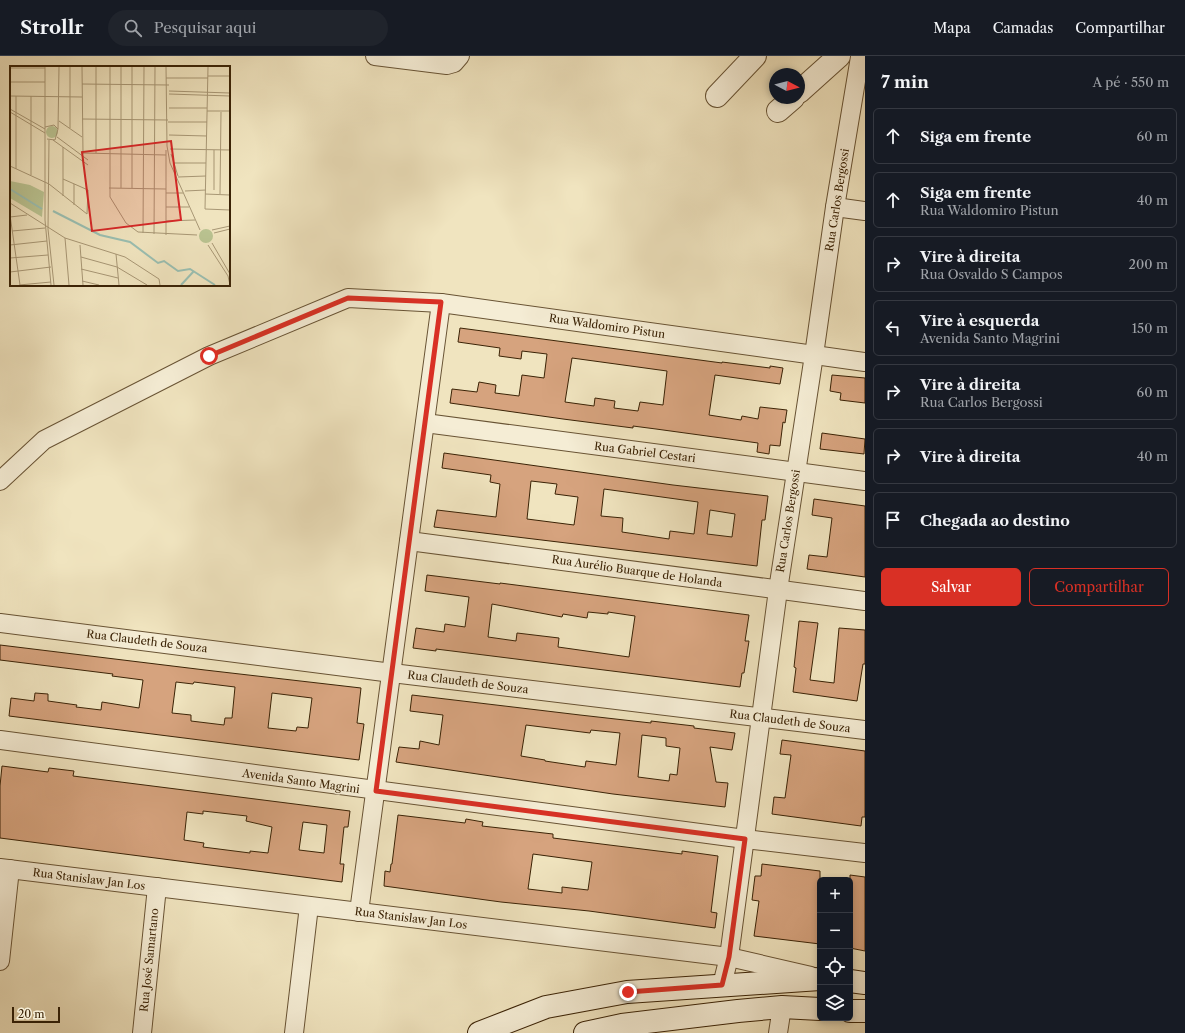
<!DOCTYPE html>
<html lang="pt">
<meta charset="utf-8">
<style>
body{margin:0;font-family:"Libre Caslon Text",serif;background:#20242c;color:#f1f3f6}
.controls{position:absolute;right:12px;bottom:12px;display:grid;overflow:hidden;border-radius:6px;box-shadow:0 2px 6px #0003}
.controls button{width:36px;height:36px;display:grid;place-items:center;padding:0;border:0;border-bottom:1px solid #363941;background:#171b24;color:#f1f3f6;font:20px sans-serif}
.compass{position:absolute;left:769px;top:12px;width:36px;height:36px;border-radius:50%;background:#171b24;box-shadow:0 2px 6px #0003;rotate:97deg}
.scale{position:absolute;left:12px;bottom:10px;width:48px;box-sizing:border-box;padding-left:4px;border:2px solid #3b2306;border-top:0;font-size:11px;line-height:14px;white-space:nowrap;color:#3b2306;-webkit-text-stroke:3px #f5edd5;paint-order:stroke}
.stop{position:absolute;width:12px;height:12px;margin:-9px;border:3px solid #d93025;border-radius:50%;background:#fff}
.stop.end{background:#d93025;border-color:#fff;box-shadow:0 1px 4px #0008}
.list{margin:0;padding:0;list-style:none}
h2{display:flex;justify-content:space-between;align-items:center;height:52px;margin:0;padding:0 16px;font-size:17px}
h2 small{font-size:13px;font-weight:400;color:#9ea1a6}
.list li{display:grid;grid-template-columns:26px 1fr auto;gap:12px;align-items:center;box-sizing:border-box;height:56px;margin:0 8px 8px;padding:0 8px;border:1px solid #363941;border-radius:6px}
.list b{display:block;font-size:15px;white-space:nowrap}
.list p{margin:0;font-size:13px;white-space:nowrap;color:#9ea1a6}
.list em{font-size:13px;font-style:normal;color:#9ea1a6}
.actions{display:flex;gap:8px;padding:12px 16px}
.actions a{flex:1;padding:9px 0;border:1px solid #d93025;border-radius:6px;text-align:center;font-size:14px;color:#d93025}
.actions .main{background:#d93025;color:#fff}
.icon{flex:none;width:22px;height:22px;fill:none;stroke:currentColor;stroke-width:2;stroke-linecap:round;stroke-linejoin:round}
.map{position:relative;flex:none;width:865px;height:977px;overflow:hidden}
header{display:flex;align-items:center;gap:24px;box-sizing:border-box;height:56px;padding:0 20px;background:#171b24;border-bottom:1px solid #363941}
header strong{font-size:19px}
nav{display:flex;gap:22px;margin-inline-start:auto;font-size:14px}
.search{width:280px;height:36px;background:#20242c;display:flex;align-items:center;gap:10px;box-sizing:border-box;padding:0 14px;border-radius:22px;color:#9ea1a6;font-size:15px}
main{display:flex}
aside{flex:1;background:#171b24}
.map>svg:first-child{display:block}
.building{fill:#d6a37e;stroke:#3b2306;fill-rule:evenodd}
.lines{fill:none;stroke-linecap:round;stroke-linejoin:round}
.minor-casing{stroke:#685334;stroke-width:20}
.tertiary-casing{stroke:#685334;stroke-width:24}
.secondary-casing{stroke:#3b2306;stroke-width:24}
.minor{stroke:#f5edd5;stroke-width:18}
.tertiary{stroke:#f5edd5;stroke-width:22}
.secondary{stroke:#f5edd5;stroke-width:22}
.route{stroke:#d93025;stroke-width:5}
.labels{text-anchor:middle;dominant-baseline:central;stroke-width:3;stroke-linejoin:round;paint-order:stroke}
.street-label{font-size:11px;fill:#3b2306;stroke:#f5edd5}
.inset-river{fill:none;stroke:#9abfb2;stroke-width:2}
.inset-road{fill:none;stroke:#a89775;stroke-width:1}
.view{fill:#d62828;fill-opacity:0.15;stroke:#d62828;stroke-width:2}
.inset-edge{fill:none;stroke:#3b2306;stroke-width:2}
</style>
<header>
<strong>Strollr</strong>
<div class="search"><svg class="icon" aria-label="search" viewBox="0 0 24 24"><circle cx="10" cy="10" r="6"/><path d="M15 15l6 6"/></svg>Pesquisar aqui</div>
<nav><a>Mapa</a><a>Camadas</a><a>Compartilhar</a></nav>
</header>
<main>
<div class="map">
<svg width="865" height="977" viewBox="0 0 865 977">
<rect width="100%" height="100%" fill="#f0e4bf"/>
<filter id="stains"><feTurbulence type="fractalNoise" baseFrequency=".005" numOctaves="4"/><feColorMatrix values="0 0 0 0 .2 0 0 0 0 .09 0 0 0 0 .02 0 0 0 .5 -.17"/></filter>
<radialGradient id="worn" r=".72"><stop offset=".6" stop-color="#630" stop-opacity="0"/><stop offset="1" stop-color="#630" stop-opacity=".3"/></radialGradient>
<!-- building -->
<g class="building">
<path d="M460,272L722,307V306L770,312V310L783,312L780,328L715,319L709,359L741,364L742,360L758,363L760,351L787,354L785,367L783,366L780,390L770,389L769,398L757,396L758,387L656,373L633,370V372L563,363L450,347L452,333L477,336L479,326L496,329L495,337L519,340L522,319L544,322L547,298L522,295L521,303L499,300L500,292L458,286ZM572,302L667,315L663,349L640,346L638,355L614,352L615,345L595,342L594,350L565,346Z"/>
<polygon points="832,319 865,322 865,347 840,344 841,337 830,335"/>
<polygon points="822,377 865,383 864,398 820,393"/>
<path d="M444,397L673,429L768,440L765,464H762L757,510L434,471L437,454L496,461L500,428L490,426L491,419L442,412ZM531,425L557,428L555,438L578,441L574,469L527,463ZM604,433L698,446L694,478L670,475L669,483L622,476L623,462L601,460ZM710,454L735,458L732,481L707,478Z"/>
<polygon points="814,443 865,450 865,521 807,513 809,499 827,501 832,462 812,459"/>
<path d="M427,519L500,528V527L749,559L745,585H749L744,617H742L740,631L436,593V595L413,592L416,572L444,576L445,568L465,571L469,541L425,535ZM492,548L562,561L563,558L587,562L588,556L608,558V556L635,560L629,601L558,591L559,582L517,577L516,585L488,581Z"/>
<polygon points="799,565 818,567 810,624 834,627 839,572 865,574 865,608 863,608 857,645 793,636 796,612 794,611"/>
<path d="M0,589L205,614L361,632L357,667L364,668L359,704L9,660L11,642L34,645L35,637L48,638V645L77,649L76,651L101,654L102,646L139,652L143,624L112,620L113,618L0,604ZM176,626L193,628L194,626L235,631L232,662H225L224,669L191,665V659L172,657ZM272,637L312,642L308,672L297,671L296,675L268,672Z"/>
<path d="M412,639L580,659L651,667V665L668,667L694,670V672L735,677L732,694L710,691L716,726L728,727L725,751L613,738L396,706L399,691L419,693L420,685L439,689L443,659L410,655ZM526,669L590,677L591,674L620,677L616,709L586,705L585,711L545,705V704L521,700ZM642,679L666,682V690L680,692L677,719L670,718L669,725L638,721Z"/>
<polygon points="782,684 865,695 865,761 862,761 861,770 772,758 774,741 785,742 791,699 780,698"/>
<path d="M2,710L48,716L49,712L74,715L73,720L350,755L348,771H344L340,808H344L342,826L0,782V730ZM203,755L247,760L246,765L272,771L268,797L250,795V797L203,791L204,787L184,784L187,756L203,758ZM303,766L327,769L324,797L299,794Z"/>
<path d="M398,759L465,767L466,763L483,766L482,770L553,778V782L682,798V795L718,800L711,856L717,857L715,872L589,855L501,846L384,830L385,815L390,816L391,808H392ZM533,798L592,806L588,834L562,831V837L528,833Z"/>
<polygon points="762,808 820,815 820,888 754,880 759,845 752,844 755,820 761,820"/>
<polygon points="850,819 865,821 865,895 850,892"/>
</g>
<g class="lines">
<defs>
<g id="minor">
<polyline points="375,0 447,9 454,7 460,0"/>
<polyline points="835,151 865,155"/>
<polyline points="425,367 865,425"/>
<polyline points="0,425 44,384 209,300 348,242 441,247 865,306"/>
<polyline points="409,485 865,545"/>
<polyline points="0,567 392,617 865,674"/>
<polyline points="0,684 745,783 865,797"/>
<polyline points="0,812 729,901 811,920"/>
<polyline points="359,856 441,247"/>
<polyline points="0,905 10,813"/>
<polyline points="722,929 729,901 778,534 814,299 835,151 860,1"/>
<polyline points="142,977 157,831"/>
<polyline points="294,977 309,850"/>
<polyline points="778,977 782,951"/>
</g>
<g id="tertiary">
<polyline points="799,36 839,0"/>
<polyline points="717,40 755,0"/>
<polyline points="778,55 793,42"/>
</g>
<g id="secondary">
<polyline points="850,925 865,927"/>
<polyline points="850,955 865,955"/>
<polyline points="479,977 546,951 627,936 820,923"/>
<polyline points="585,977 622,969 738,955 782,951 820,953"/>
</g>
</defs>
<!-- minor casing -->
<use href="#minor" class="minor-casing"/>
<!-- tertiary casing -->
<use href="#tertiary" class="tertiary-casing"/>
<!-- secondary casing -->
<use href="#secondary" class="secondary-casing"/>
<!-- minor -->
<use href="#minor" class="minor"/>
<!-- tertiary -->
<use href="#tertiary" class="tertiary"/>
<!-- secondary -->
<use href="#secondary" class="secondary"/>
</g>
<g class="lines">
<!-- route -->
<polyline class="route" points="209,300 348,242 441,246 376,735 745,783 729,901 722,929 628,936"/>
</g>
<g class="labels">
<!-- street labels -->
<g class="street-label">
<text transform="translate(837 144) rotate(-81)">Rua Carlos Bergossi</text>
<text transform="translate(607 270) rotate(8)">Rua Waldomiro Pistun</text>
<text transform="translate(645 396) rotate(7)">Rua Gabriel Cestari</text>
<text transform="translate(788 465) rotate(-81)">Rua Carlos Bergossi</text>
<text transform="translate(637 515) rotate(8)">Rua Aurélio Buarque de Holanda</text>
<text transform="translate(147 585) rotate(7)">Rua Claudeth de Souza</text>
<text transform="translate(468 626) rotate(7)">Rua Claudeth de Souza</text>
<text transform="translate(790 665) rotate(7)">Rua Claudeth de Souza</text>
<text transform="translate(301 725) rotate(8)">Avenida Santo Magrini</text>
<text transform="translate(89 823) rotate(7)">Rua Stanislaw Jan Los</text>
<text transform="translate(411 862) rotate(7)">Rua Stanislaw Jan Los</text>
<text transform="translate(149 904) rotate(-84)">Rua José Samartano</text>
</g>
</g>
<!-- overview -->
<g transform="translate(10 10)">
<rect width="220" height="220" fill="#f0e4bf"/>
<path d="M36 66a6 6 0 1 1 12 0a6 6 0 1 1-12 0ZM0,115L20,119L34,126L32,151L0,132ZM189 170a7 7 0 1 1 14 0a7 7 0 1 1-14 0Z" fill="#bac492"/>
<path class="inset-river" d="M0,123L32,143M43,145L90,169L120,176L148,197L154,195L168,205L180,203L205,219M171,219L184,205"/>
<path class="inset-road" d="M35,1V154L41,219M60,1V62M72,1L73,88M86,1V87M100,1V131L116,157L128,166L187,169M156,1L157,80L160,97L190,164M198,1L195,143L220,144M0,2H35M198,10H220M156,12H198M0,16H35M72,18L159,19M159,25L220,27M159,28L220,30M0,30L72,31M159,42H197M0,43L35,63M197,45H220M0,46L35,67M72,53L158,54M49,55L72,71M158,56H197M35,61L44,59L48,63L45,74L37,73M48,63L49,1M159,69L197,70M47,71L78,94M39,74L38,163L44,219M43,74L78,99M160,83L220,84M73,87L156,89M161,88L168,110M164,97H196M0,100L39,118L77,148L78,124L53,113M6,103V30M21,109V30M168,111L196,110M99,122L156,123M111,122V1M122,122V1M204,124V84M175,125L196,124M156,127H173M195,128L220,129M210,128L211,46M53,130V81M0,137L55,172L115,191L149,213L150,219M64,139V118M156,141H179M0,149L10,219M0,151L17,149M156,155L185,154M202,164L220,160M2,165L35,162M133,167L134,1M204,167L220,163M144,168L145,1M156,169V84M55,172L59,219M202,177L220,208M0,179L37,175M70,179L73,219M198,179L218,210L220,219M106,188L109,219M71,191L107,201L137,219M0,192L38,189M71,203L108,212M0,206L41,201M72,215L89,219M9,219L41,216"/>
<path class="view" d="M161,75L171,154L82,165L72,86Z"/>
<rect width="220" height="220" class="inset-edge"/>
</g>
<rect width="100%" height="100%" filter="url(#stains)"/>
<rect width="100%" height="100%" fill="url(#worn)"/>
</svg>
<div class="controls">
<button>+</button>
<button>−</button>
<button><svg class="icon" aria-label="locate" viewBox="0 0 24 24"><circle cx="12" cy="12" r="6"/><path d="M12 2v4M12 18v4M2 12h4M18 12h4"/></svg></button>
<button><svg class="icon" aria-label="layers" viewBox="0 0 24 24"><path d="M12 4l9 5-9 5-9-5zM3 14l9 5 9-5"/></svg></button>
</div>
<svg class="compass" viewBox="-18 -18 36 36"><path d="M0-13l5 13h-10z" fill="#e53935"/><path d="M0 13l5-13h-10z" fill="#9ea1a6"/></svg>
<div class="scale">20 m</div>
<div class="stop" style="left:209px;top:300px"></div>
<div class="stop end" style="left:628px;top:936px"></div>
</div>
<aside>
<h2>7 min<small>A pé · 550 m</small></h2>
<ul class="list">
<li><svg class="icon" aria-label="ahead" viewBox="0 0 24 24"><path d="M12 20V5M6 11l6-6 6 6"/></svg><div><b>Siga em frente</b></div><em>60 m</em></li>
<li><svg class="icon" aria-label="ahead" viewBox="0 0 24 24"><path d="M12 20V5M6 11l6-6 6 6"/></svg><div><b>Siga em frente</b><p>Rua Waldomiro Pistun</p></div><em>40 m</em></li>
<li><svg class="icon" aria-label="right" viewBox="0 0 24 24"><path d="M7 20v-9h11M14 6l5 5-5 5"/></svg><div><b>Vire à direita</b><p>Rua Osvaldo S Campos</p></div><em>200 m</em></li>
<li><svg class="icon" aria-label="left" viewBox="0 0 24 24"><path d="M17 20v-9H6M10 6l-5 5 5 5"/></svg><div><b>Vire à esquerda</b><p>Avenida Santo Magrini</p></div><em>150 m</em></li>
<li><svg class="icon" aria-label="right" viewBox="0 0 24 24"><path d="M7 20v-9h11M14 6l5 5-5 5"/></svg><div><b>Vire à direita</b><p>Rua Carlos Bergossi</p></div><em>60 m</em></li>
<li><svg class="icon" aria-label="right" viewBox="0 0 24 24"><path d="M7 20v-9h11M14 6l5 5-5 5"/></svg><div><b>Vire à direita</b></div><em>40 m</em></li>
<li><svg class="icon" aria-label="arrive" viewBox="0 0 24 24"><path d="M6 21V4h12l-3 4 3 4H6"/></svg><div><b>Chegada ao destino</b></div></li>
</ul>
<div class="actions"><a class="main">Salvar</a><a>Compartilhar</a></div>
</aside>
</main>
